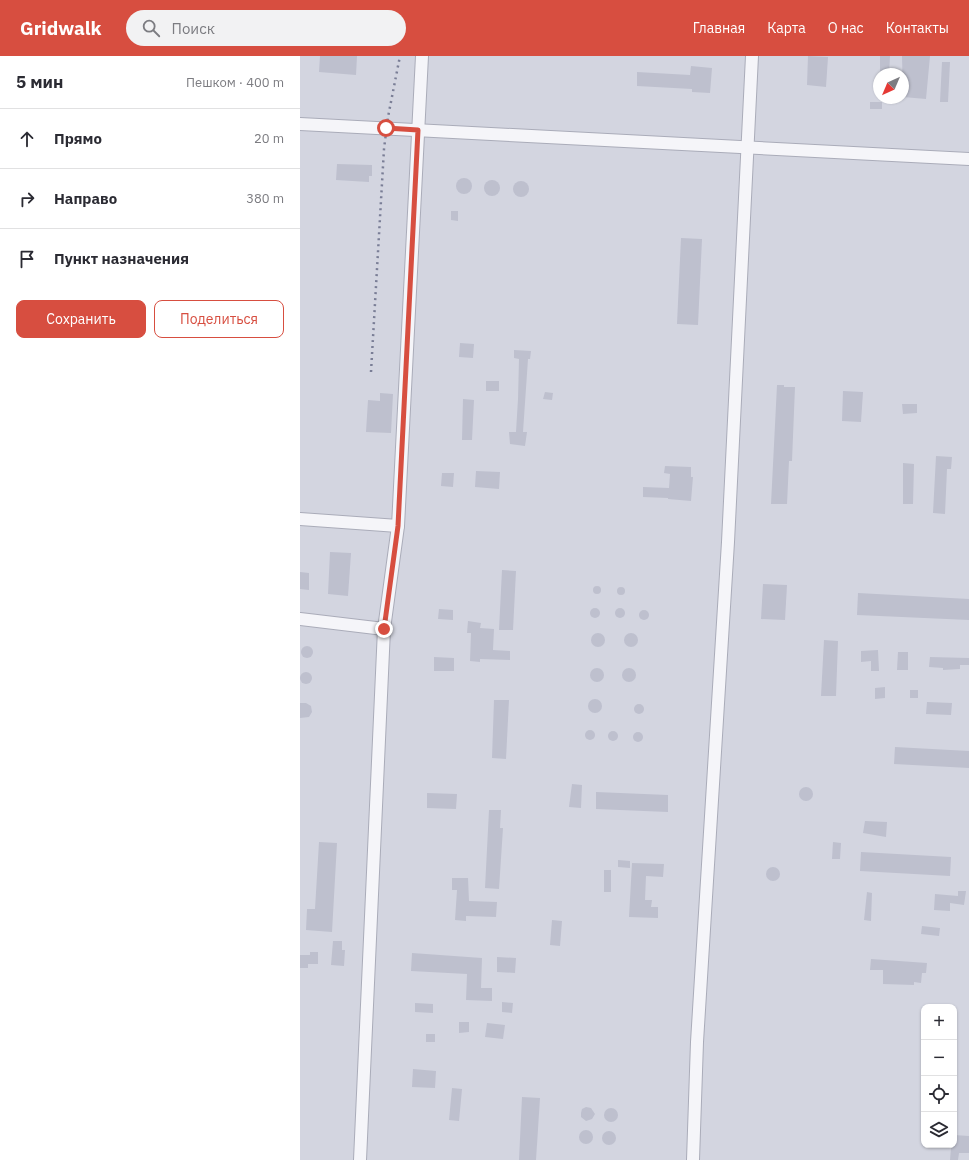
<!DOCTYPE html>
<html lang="ru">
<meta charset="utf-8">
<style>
body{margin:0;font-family:"IBM Plex Sans",sans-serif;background:#f2f2f3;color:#2b2b33}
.controls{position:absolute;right:12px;bottom:12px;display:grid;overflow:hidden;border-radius:8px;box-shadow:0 1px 3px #0004}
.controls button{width:36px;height:36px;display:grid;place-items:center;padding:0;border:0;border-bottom:1px solid #e1e1e2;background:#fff;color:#2b2b33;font:20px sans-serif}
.compass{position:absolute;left:573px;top:12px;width:36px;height:36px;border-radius:50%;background:#fff;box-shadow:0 1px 3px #0004;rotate:224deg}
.stop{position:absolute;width:12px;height:12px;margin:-9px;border:3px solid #d74e40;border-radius:50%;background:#fff}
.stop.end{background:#d74e40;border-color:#fff;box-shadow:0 1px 4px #0008}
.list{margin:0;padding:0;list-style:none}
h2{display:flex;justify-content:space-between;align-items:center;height:52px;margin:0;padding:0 16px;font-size:17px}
h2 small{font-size:13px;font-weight:400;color:#7c7c81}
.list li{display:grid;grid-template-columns:26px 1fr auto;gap:12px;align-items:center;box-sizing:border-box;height:60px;padding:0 16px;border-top:1px solid #e1e1e2}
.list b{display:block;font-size:15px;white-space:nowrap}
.list em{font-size:13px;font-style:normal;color:#7c7c81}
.actions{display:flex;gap:8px;padding:12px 16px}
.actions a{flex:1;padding:9px 0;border:1px solid #d74e40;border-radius:8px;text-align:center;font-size:14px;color:#d74e40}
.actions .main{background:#d74e40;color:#fff}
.icon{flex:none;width:22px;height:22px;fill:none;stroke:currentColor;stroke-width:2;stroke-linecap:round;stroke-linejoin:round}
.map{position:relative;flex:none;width:669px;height:1104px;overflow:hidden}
header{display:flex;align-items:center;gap:24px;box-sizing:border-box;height:56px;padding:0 20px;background:#d74e40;color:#fff}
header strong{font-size:19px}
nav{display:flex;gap:22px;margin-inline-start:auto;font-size:14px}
.search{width:280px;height:36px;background:#f2f2f3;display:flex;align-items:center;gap:10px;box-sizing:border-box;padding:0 14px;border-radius:22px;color:#7c7c81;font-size:15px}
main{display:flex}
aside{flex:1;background:#fff}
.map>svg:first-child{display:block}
.built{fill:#d3d5e0;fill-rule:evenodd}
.building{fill:#bec0ce}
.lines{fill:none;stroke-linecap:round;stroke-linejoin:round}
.minor-casing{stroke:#aaacb9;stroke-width:14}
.minor{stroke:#f5f5f9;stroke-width:12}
.rail{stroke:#7a7e96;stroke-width:2.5;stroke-dasharray:2 4;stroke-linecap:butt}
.route{stroke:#d74e40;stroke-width:5}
</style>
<header>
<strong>Gridwalk</strong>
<div class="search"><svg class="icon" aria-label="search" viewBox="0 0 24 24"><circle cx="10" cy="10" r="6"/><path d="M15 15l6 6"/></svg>Поиск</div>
<nav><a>Главная</a><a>Карта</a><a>О нас</a><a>Контакты</a></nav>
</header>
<main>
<aside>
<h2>5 мин<small>Пешком · 400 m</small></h2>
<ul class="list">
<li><svg class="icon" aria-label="ahead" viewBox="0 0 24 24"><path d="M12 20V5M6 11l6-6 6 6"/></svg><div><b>Прямо</b></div><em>20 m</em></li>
<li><svg class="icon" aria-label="right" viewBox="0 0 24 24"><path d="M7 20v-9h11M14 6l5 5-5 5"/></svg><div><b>Направо</b></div><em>380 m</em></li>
<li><svg class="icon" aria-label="arrive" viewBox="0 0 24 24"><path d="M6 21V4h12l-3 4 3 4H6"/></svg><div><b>Пункт назначения</b></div></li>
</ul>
<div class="actions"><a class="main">Сохранить</a><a>Поделиться</a></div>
</aside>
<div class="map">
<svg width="669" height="1104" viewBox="0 0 669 1104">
<rect width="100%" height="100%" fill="#e1e3eb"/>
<!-- built -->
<path class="built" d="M0,0H669V1104H0ZM579,18H603V42H579ZM624,951H654V1089H624Z"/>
<!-- building -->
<g class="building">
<polygon points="20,0 57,0 56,19 19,16"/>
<polygon points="508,0 528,1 526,31 507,29"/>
<polygon points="580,0 590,0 589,18 580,18"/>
<polygon points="602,0 630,0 626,43 603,41"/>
<polygon points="642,6 650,6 648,46 640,46"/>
<polygon points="391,10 412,12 410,37 392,36 392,33 337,30 337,16 390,19"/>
<rect x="570" y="46" width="12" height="7"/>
<polygon points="37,108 72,109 72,120 69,120 69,126 36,124"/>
<circle cx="164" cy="130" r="8"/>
<circle cx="192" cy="132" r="8"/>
<circle cx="221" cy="133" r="8"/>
<polygon points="151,155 158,155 158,165 151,164"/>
<polygon points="381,182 402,183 398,269 377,268"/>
<polygon points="160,287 174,288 173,302 159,301"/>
<polygon points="214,294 231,295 230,303 228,303 223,376 227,376 225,390 210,388 209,376 216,376 218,343 219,303 214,302"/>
<rect x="186" y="325" width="13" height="10"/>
<polygon points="477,329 484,329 484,331 495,331 492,405 489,405 487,448 471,448"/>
<polygon points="543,335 563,336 561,366 542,365"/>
<polygon points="245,336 253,337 252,344 243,343"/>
<polygon points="80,337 93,338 91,377 66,376 68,344 80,345"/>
<polygon points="163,343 174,344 172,384 162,384"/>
<polygon points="602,348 617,348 617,357 603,358"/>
<polygon points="636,400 652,401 651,413 647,413 645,458 633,457"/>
<polygon points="603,407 614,408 613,448 603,448"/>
<polygon points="365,410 391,411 391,421 393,421 391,445 368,443 368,442 343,441 343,431 369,432 370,418 364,417"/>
<polygon points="176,415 200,416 199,433 175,431"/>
<polygon points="142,417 154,417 153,431 141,430"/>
<polygon points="30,496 51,497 48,540 28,538"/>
<polygon points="202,514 216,515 213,574 199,574"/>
<polygon points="0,516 9,517 9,534 0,533"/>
<polygon points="463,528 487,529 485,564 461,563"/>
<circle cx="297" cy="534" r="4"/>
<circle cx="321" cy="535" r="4"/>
<polygon points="558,537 669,543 669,564 557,559"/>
<circle cx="320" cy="557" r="5"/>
<circle cx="295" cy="557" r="5"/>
<polygon points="139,553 153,554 153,564 138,563"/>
<circle cx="344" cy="559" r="5"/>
<polygon points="168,565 181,567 180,572 194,573 193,594 210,595 210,604 180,603 180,606 170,605 171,577 167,577"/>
<circle cx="298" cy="584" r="7"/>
<circle cx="331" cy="584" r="7"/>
<polygon points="524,584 538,585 536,640 521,640"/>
<circle cx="7" cy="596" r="6"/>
<polygon points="578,594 579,615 571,615 571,605 561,606 561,595"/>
<polygon points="598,596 608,596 608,614 597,614"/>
<polygon points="134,601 154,602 154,615 134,615"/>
<polygon points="630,601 669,602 669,609 660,609 660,613 643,614 643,612 629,611"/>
<circle cx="329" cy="619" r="7"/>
<circle cx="297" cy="619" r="7"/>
<circle cx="6" cy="622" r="6"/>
<polygon points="585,631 585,642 575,643 575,632"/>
<rect x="610" y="634" width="8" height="8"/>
<circle cx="295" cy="650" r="7"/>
<polygon points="194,644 209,644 206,703 192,702"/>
<polygon points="627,646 652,647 651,659 626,658"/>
<polygon points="0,647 6,647 11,650 12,656 9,661 0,662"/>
<circle cx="339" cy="653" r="5"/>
<circle cx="290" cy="679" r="5"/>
<circle cx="313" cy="680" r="5"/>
<circle cx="338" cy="681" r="5"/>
<polygon points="595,691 669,695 669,712 594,708"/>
<polygon points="272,728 282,729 281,752 269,751"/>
<circle cx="506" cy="738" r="7"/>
<polygon points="296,736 368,739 368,756 296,753"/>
<polygon points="127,737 157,738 156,753 127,752"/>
<polygon points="189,754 201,754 200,772 203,772 199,833 185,832"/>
<polygon points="565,765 587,766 586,781 563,777"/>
<polygon points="19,786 37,787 32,876 6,874 7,853 15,853"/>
<polygon points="533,786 541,787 540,803 532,803"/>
<polygon points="561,796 651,801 650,820 560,815"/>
<polygon points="318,804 330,805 330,812 318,811"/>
<polygon points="332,807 364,808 363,821 346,820 345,844 352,844 351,851 358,851 358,862 329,861"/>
<circle cx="473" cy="818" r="7"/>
<rect x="304" y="814" width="7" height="22"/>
<polygon points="152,822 168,822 169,845 197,846 196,861 166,860 166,865 155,864 157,834 152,834"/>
<polygon points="658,835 666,835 664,849 650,847 650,855 634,854 635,838 658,840"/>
<polygon points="567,836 572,837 571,865 564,864"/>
<polygon points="252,864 262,865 260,890 250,889"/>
<polygon points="622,870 640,872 639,880 621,878"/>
<polygon points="33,885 42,885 42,894 45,894 44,910 31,909"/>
<polygon points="10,896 18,896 18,908 8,908 8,912 0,912 0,899 10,899"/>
<polygon points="112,897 182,902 181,932 192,932 192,945 166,944 167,918 111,915"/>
<polygon points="197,901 216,902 215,917 197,916"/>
<polygon points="571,903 627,907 626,917 622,917 621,927 614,926 614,929 583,928 583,914 570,914"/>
<polygon points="202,946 213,947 212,957 202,956"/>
<polygon points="115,947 133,948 133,957 115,956"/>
<polygon points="159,966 169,966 169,976 159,977"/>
<polygon points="187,967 205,969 203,983 185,981"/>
<rect x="126" y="978" width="9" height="8"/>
<polygon points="113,1013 136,1015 135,1032 112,1031"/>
<polygon points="152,1032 162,1033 159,1065 149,1064"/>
<polygon points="222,1041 240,1042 236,1104 219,1104"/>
<polygon points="286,1051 291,1052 295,1058 292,1063 286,1065 281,1061 281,1057 282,1053"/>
<circle cx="311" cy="1059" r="7"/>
<circle cx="286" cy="1081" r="7"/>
<circle cx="309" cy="1082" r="7"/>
<polygon points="654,1079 669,1080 669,1097 659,1097 658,1104 650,1104 651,1092 652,1089 654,1089"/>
</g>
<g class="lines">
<defs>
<g id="minor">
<polyline points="0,68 669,103"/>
<polyline points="0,463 98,470"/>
<polyline points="0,563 84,573"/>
<polyline points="60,1104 84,573 98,470 122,0"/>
<polyline points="393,1104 397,986 428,486 452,0"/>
</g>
</defs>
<!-- minor casing -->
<use href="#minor" class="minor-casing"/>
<!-- minor -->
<use href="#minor" class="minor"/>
<!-- rail -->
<polyline class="rail" points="71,316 84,93 88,61 100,0"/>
</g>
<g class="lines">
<!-- route -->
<polyline class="route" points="84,573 98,470 118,74 86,72"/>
</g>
</svg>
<div class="controls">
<button>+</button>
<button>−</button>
<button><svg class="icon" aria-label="locate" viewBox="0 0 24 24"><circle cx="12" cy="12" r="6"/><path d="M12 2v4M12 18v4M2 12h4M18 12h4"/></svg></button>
<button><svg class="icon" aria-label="layers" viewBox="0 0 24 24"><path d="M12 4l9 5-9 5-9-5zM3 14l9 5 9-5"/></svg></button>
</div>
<svg class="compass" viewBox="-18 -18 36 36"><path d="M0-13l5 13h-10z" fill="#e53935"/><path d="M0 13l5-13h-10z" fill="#7c7c81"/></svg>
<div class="stop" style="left:86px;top:72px"></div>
<div class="stop end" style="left:84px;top:573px"></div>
</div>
</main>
